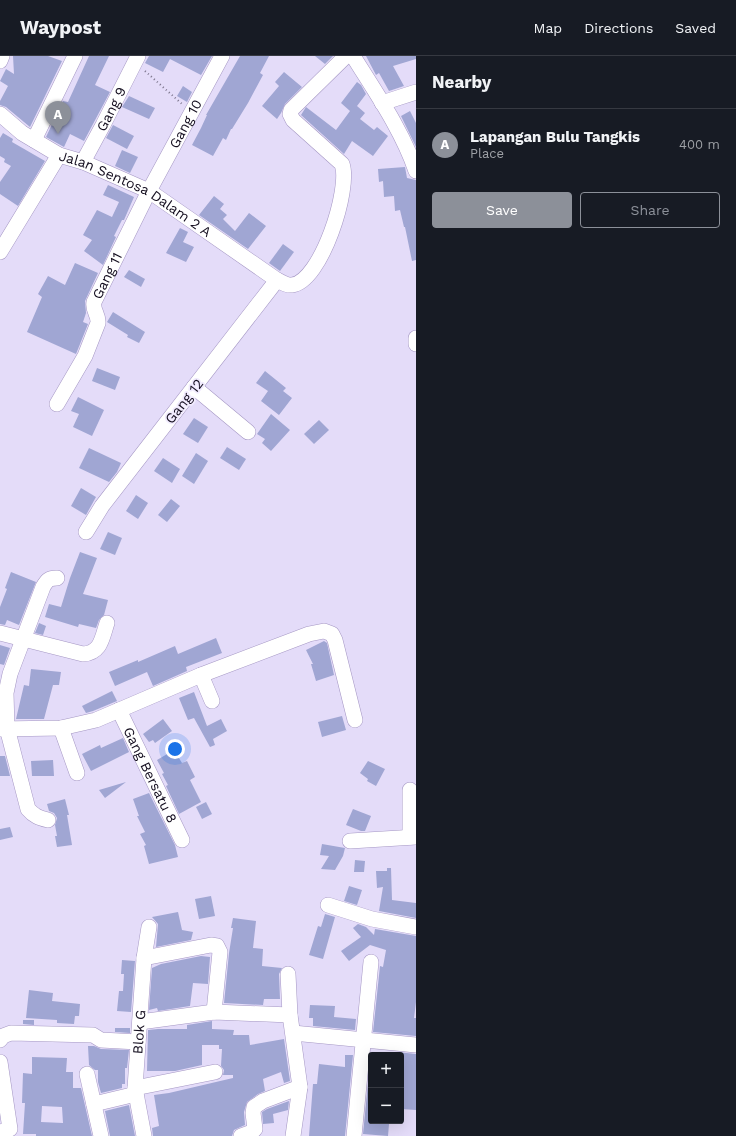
<!DOCTYPE html>
<meta charset="utf-8">
<style>
body{margin:0;font-family:"Work Sans",sans-serif;background:#20242c;color:#f1f3f6}
.controls{position:absolute;right:12px;bottom:12px;display:grid;overflow:hidden;border-radius:4px;box-shadow:0 4px 16px #0002}
.controls button{width:36px;height:36px;display:grid;place-items:center;padding:0;border:0;border-bottom:1px solid #363941;background:#171b24;color:#f1f3f6;font:20px sans-serif}
.you{position:absolute;left:175px;top:693px;width:14px;height:14px;margin:-10px;border:3px solid #fff;border-radius:50%;background:#1a73e8;box-shadow:0 0 0 6px #1a73e833}
.badge{display:grid;place-items:center;width:26px;height:26px;border-radius:50%;background:#8c9099;color:#fff;font-size:13px;font-weight:700}
.pin{position:absolute;translate:-50% -33px;filter:drop-shadow(0 1px 2px #0008)}
.pin::after{content:'';position:absolute;top:21px;width:14px;height:12px;background:inherit;clip-path:polygon(0 0,100% 0,50% 100%)}
.list{margin:0;padding:0;list-style:none}
h2{display:flex;justify-content:space-between;align-items:center;height:52px;margin:0;padding:0 16px;font-size:17px}
h2 small{font-size:13px;font-weight:400;color:#9ea1a6}
.list li{display:grid;grid-template-columns:26px 1fr auto;gap:12px;align-items:center;box-sizing:border-box;height:72px;padding:0 16px;border-top:1px solid #363941}
.list b{display:block;font-size:15px;white-space:nowrap}
.list p{margin:0;font-size:13px;white-space:nowrap;color:#9ea1a6}
.list em{font-size:13px;font-style:normal;color:#9ea1a6}
.actions{display:flex;gap:8px;padding:12px 16px}
.actions a{flex:1;padding:9px 0;border:1px solid #8c9099;border-radius:4px;text-align:center;font-size:14px;color:#8c9099}
.actions .main{background:#8c9099;color:#fff}
.map{position:relative;flex:none;width:416px;height:1080px;overflow:hidden}
header{display:flex;align-items:center;gap:24px;box-sizing:border-box;height:56px;padding:0 20px;background:#171b24;border-bottom:1px solid #363941}
header strong{font-size:19px}
nav{display:flex;gap:22px;margin-inline-start:auto;font-size:14px}
main{display:flex}
aside{flex:1;background:#171b24}
.map>svg:first-child{display:block}
.building{fill:#a0a6d3;fill-rule:evenodd}
.lines{fill:none;stroke-linecap:round;stroke-linejoin:round}
.minor-casing{stroke:#a597c4;stroke-width:16}
.path{stroke:#7c758c;stroke-width:2;stroke-dasharray:1 3;stroke-linecap:butt}
.minor{stroke:#fff;stroke-width:15}
.labels{text-anchor:middle;dominant-baseline:central;stroke-width:3.5;stroke-linejoin:round;paint-order:stroke}
.street-label{font-size:14px;fill:#140e1f;stroke:#f1ebfe}
</style>
<header>
<strong>Waypost</strong>
<nav><a>Map</a><a>Directions</a><a>Saved</a></nav>
</header>
<main>
<div class="map">
<svg width="416" height="1080" viewBox="0 0 416 1080">
<rect width="100%" height="100%" fill="#e4dcf9"/>
<!-- building -->
<g class="building">
<polygon points="13,0 48,0 62,5 30,71 6,51 0,49 0,45 8,30 0,25 6,13 14,18"/>
<polygon points="89,0 109,0 95,29 110,36 84,85 70,78 64,91 46,81 63,45 68,46"/>
<polygon points="149,0 212,0 201,19 170,3 163,16 145,7"/>
<polygon points="240,0 269,0 260,17 263,19 248,47 232,73 231,73 226,84 223,82 213,100 192,89 201,72 207,59 206,59"/>
<polygon points="315,0 333,0 325,8"/>
<polygon points="366,0 416,0 416,3 393,10 404,30 389,35 379,17 376,19"/>
<polygon points="284,16 302,31 285,48 281,57 277,63 262,50 279,30 275,26"/>
<polygon points="357,26 361,29 366,38 357,50 365,57 360,63 374,74 377,71 388,80 373,100 352,85 344,98 301,59 306,51 336,74 350,55 341,47"/>
<polygon points="183,30 192,36 187,46 177,40"/>
<polygon points="129,40 155,52 149,63 122,51"/>
<polygon points="410,55 416,67 416,91 401,60"/>
<polygon points="113,69 134,80 127,93 106,82"/>
<polygon points="3,77 13,83 12,86 45,105 18,150 0,138 0,126 11,110 4,106 5,103 0,100 0,82"/>
<polygon points="122,94 138,101 130,117 115,110"/>
<polygon points="405,111 407,122 416,124 416,204 412,205 405,171 404,171 400,154 395,155 394,140 384,141 383,125 379,126 378,113"/>
<polygon points="108,129 134,141 124,164 122,164 114,180 116,181 103,209 84,195 92,184 83,179 97,154 112,161 119,146 103,139"/>
<polygon points="214,140 224,148 220,153 227,159 223,163 235,175 249,157 266,170 248,193 199,159"/>
<polygon points="180,172 188,176 183,186 194,191 186,206 166,197"/>
<polygon points="283,188 294,196 280,215 269,207"/>
<polygon points="75,207 98,217 85,245 86,257 83,266 88,268 76,298 27,276 42,241 38,238 48,220 65,229"/>
<polygon points="129,214 145,223 141,231 124,221"/>
<polygon points="113,256 145,276 139,287 127,281 128,279 107,266"/>
<polygon points="97,312 120,321 115,334 92,325"/>
<polygon points="265,315 286,332 283,335 292,342 279,359 261,345 268,335 256,327"/>
<polygon points="78,341 104,354 92,380 73,371 79,358 71,355"/>
<polygon points="271,358 290,374 271,395 262,387 265,383 257,378"/>
<polygon points="194,362 208,371 198,387 183,378"/>
<polygon points="319,364 329,374 314,388 304,378"/>
<polygon points="227,391 246,403 239,414 220,402"/>
<polygon points="89,392 121,407 117,416 109,426 79,412"/>
<polygon points="196,397 208,405 194,428 182,420"/>
<polygon points="163,402 180,413 172,427 154,415"/>
<polygon points="81,432 96,441 86,459 71,450"/>
<polygon points="136,439 148,447 138,463 126,455"/>
<polygon points="171,443 180,450 167,466 158,459"/>
<polygon points="108,476 122,482 115,499 100,493"/>
<polygon points="80,496 97,502 83,538 108,544 104,559 99,564 96,572 79,568 78,571 45,561 49,548 61,551 70,522"/>
<polygon points="11,516 36,526 19,569 7,564 5,569 0,568 0,551 7,533 5,532"/>
<polygon points="39,567 46,570 43,579 35,577"/>
<polygon points="216,582 222,597 186,611 187,615 153,630 147,616 115,630 109,616 138,604 138,606 175,590 178,598"/>
<polygon points="324,585 327,587 334,619 316,625 311,608 313,608 306,594"/>
<polygon points="0,589 10,592 4,609 0,608"/>
<polygon points="31,613 61,616 59,629 53,629 44,663 16,663 24,629 29,630"/>
<polygon points="112,635 117,645 93,655 86,657 82,650"/>
<polygon points="194,636 207,670 221,663 227,675 213,683 215,689 210,691 194,662 188,664 179,642"/>
<polygon points="342,660 346,674 322,681 318,666"/>
<polygon points="163,663 172,675 155,687 153,684 149,686 143,678"/>
<polygon points="123,682 129,696 91,715 82,698 100,689 101,692"/>
<polygon points="174,694 182,707 187,705 195,721 190,724 201,746 179,758 166,730 168,729 162,718 164,717 157,704"/>
<polygon points="0,700 5,700 10,720 0,720"/>
<polygon points="53,704 54,720 32,720 31,705"/>
<polygon points="368,705 385,713 376,730 367,725 368,723 360,717"/>
<polygon points="126,726 105,742 99,734"/>
<polygon points="149,737 175,789 178,801 149,808 144,790 146,789 140,778 145,776 137,760 139,760 133,743"/>
<polygon points="65,743 69,759 67,759 72,789 57,791 55,780 57,780 55,769 57,762 54,757 49,755 47,748"/>
<polygon points="206,746 212,758 202,763 196,751"/>
<polygon points="353,753 371,760 365,775 361,775 346,769"/>
<polygon points="10,771 13,781 0,784 0,773"/>
<polygon points="322,788 345,792 343,800 335,814 321,813 329,800 320,799"/>
<polygon points="355,804 365,805 364,816 354,816"/>
<polygon points="387,812 391,812 392,844 416,847 416,862 379,855 383,831 377,832 376,815 387,815"/>
<polygon points="349,830 362,834 357,849 344,845"/>
<polygon points="211,840 215,860 199,863 195,843"/>
<polygon points="178,856 182,874 193,876 191,884 156,891 158,868 152,861"/>
<polygon points="325,858 335,861 323,903 309,899 318,870 321,871"/>
<polygon points="233,862 256,865 253,892 263,893 262,910 282,912 279,918 280,943 264,943 263,949 224,947 229,897 233,872 231,872"/>
<polygon points="358,868 366,871 374,879 375,873 416,880 416,946 414,962 416,962 416,980 373,976 380,910 383,911 386,894 370,889 349,905 341,895 361,881 353,872"/>
<polygon points="201,900 210,901 208,928 193,927 190,950 158,955 157,952 149,954 152,912 161,908"/>
<polygon points="122,904 135,905 131,956 117,955 119,935 123,935 124,918 121,918"/>
<polygon points="29,934 53,937 52,945 80,948 79,960 75,960 74,968 57,967 57,964 26,962"/>
<polygon points="310,949 335,950 334,961 356,963 355,974 313,970 313,962 309,962"/>
<polygon points="23,964 34,964 34,969 23,968"/>
<polygon points="212,965 212,973 234,974 233,979 249,979 250,989 284,983 290,1025 284,1027 281,1016 263,1023 265,1035 258,1038 247,1046 244,1056 245,1069 234,1074 232,1080 153,1080 152,1072 159,1070 154,1039 169,1037 233,1022 233,1019 223,1019 224,1014 221,1010 222,993 219,993 219,989 202,989 202,1009 175,1015 147,1015 148,974 158,973 187,973 187,969"/>
<polygon points="115,972 130,972 130,977 115,976"/>
<polygon points="88,990 94,990 101,993 129,994 127,1012 125,1012 125,1028 122,1028 122,1032 101,1037 98,1026 98,1014 95,1014 89,1009"/>
<polygon points="397,996 416,998 416,1054 401,1053 401,999 397,999"/>
<polygon points="345,999 353,999 345,1080 309,1080 313,1028 317,1028 319,1008 345,1011"/>
<path d="M32,1001L67,1002L66,1016H73V1032H81L92,1080H36V1078H23L25,1047H22L23,1017L32,1018ZM42,1050L62,1051L63,1067L41,1066Z"/>
<polygon points="369,1017 371,1018 371,1067 389,1068 388,1080 363,1078"/>
<polygon points="289,1045 288,1054 273,1058 274,1067 263,1068 262,1056 267,1053"/>
<polygon points="129,1049 135,1080 110,1080 105,1055"/>
</g>
<g class="lines">
<defs>
<g id="minor">
<path d="M353,0C376,37 402,74 416,115"/>
<polyline points="0,5 2,0"/>
<polyline points="382,47 416,36"/>
<path id="s1" d="M0,58L22,77L59,99L83,106L149,135L277,224L102,450L86,476"/>
<polyline points="34,84 75,0"/>
<path id="s2" d="M83,106L103,69L138,0"/>
<polyline points="0,196 59,99"/>
<path d="M277,224C282,226 286,230 292,229C321,226 351,132 342,108L293,64L290,58L291,54L346,0"/>
<polyline points="416,282 416,288"/>
<polyline points="194,331 248,376"/>
<path id="s3" d="M57,348L85,300L98,267C99,259 92,254 94,246L149,135L222,0"/>
<path d="M0,577L83,598C101,597 102,582 107,567"/>
<polyline points="201,619 212,645"/>
<path id="s4" d="M119,654L182,784"/>
<polyline points="61,672 77,717"/>
<polyline points="0,673 61,672 96,664 201,619 309,578 324,575 332,578 335,584 355,664"/>
<path d="M48,764C39,762 34,760 28,753L7,672L6,637L10,618L43,531C47,524 49,522 57,522"/>
<polyline points="410,781 410,734"/>
<polyline points="350,785 416,781"/>
<polyline points="328,849 372,863 416,871"/>
<polyline points="144,902 211,889 217,890 220,896 214,956"/>
<polyline points="288,918 290,959 300,1031 293,1080"/>
<polyline points="140,966 214,956 290,959"/>
<polyline points="293,977 416,989"/>
<polyline points="0,984 3,980 11,977 93,979 101,984 138,986"/>
<polyline points="0,1006 10,1073 0,1076"/>
<polyline points="87,1018 101,1080"/>
<polyline points="135,1032 215,1016"/>
<polyline points="94,1048 136,1038"/>
<path id="s5" d="M144,1080L135,1032L144,902L149,871"/>
<polyline points="241,1080 252,1076 255,1073 253,1057 254,1051 263,1045 300,1031"/>
<polyline points="354,1080 371,906"/>
</g>
</defs>
<!-- minor casing -->
<use href="#minor" class="minor-casing"/>
<!-- path -->
<polyline class="path" points="145,15 182,48"/>
<!-- minor -->
<use href="#minor" class="minor"/>
</g>
<g class="labels">
<!-- street labels -->
<g class="street-label">
<text stroke="none"><textPath href="#s2" startOffset="60">Gang 9</textPath></text>
<text stroke="none"><textPath href="#s3" startOffset="313">Gang 10</textPath></text>
<text stroke="none"><textPath href="#s1" startOffset="158">Jalan Sentosa Dalam 2 A</textPath></text>
<text stroke="none"><textPath href="#s3" startOffset="142">Gang 11</textPath></text>
<text transform="translate(184 345) rotate(-52)">Gang 12</text>
<text stroke="none"><textPath href="#s4" startOffset="72">Gang Bersatu 8</textPath></text>
<text stroke="none"><textPath href="#s5" startOffset="105">Blok G</textPath></text>
</g>
</g>
</svg>
<div class="controls">
<button>+</button>
<button>−</button>
</div>
<div class="you"></div>
<div class="pin badge" style="left:58px;top:78px">A</div>
</div>
<aside>
<h2>Nearby<small></small></h2>
<ul class="list">
<li><span class="badge">A</span><div><b>Lapangan Bulu Tangkis</b><p>Place</p></div><em>400 m</em></li>
</ul>
<div class="actions"><a class="main">Save</a><a>Share</a></div>
</aside>
</main>
